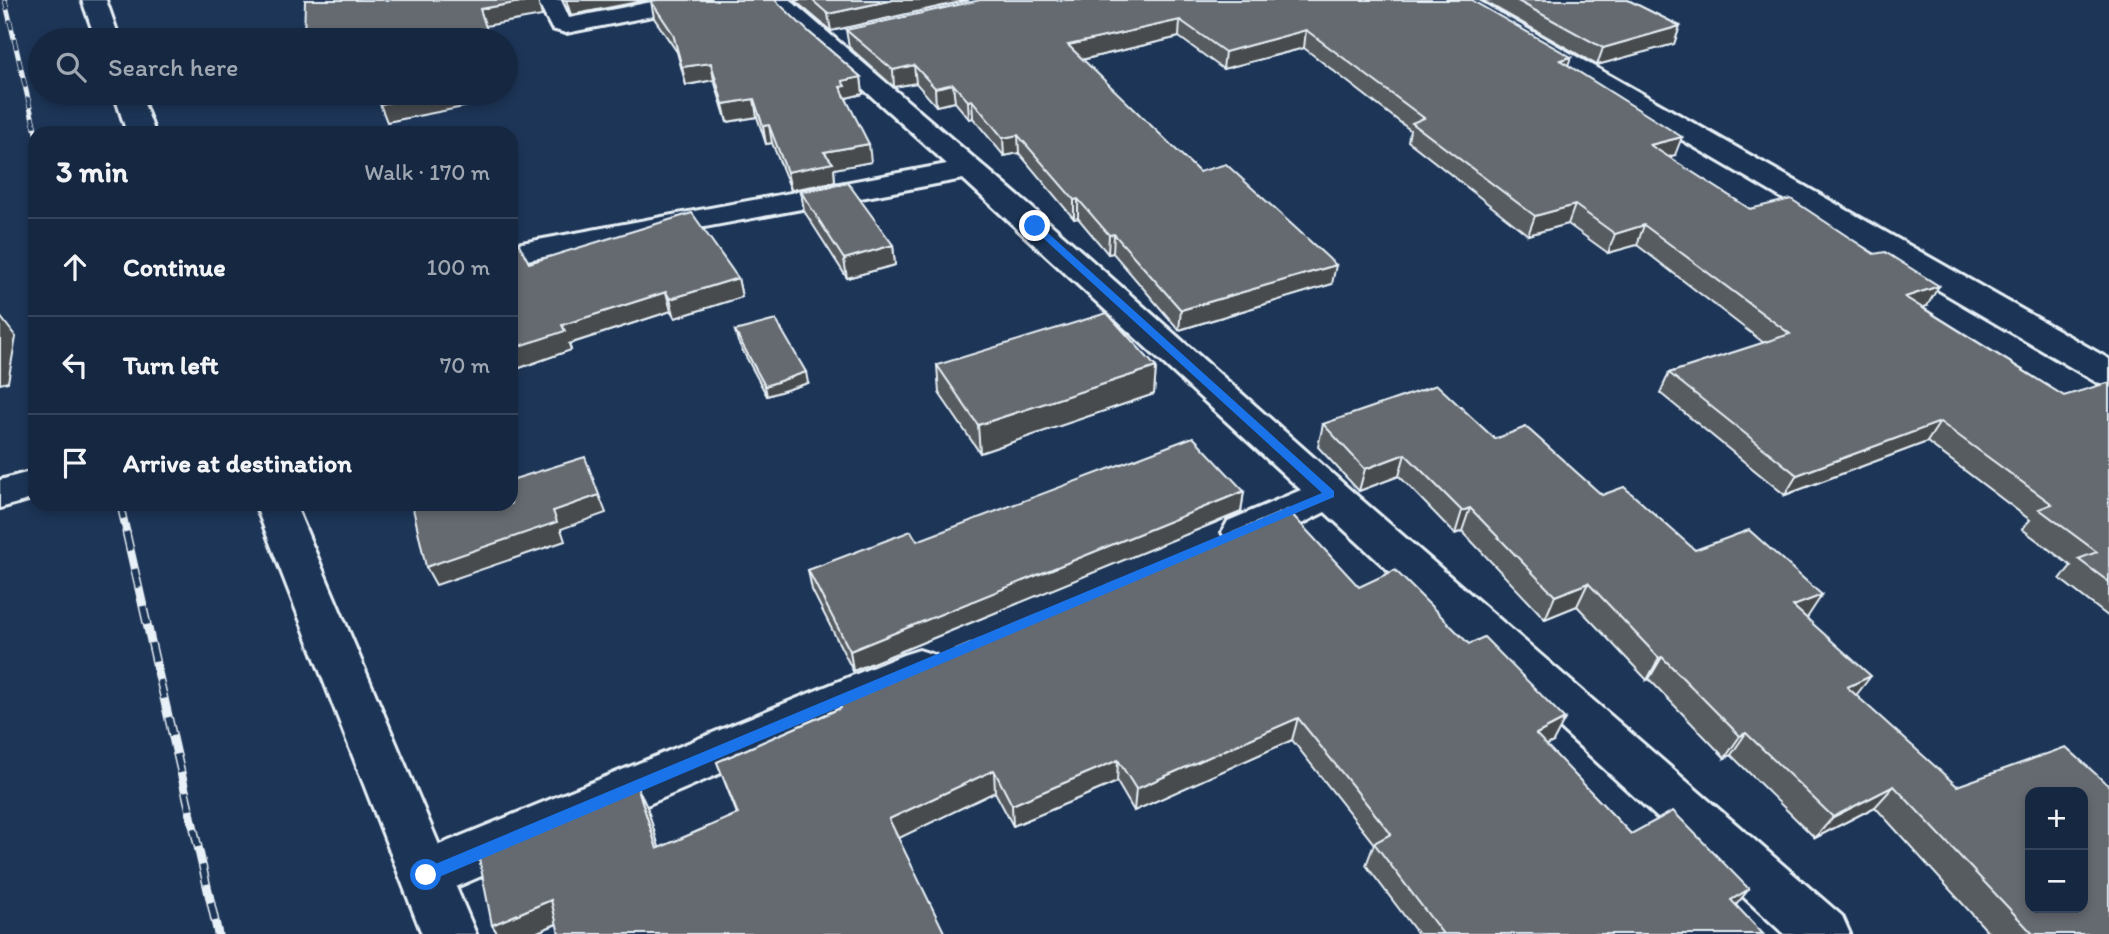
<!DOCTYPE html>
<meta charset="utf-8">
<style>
body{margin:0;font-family:Itim,sans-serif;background:#23344c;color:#f1f3f6}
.controls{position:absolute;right:21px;bottom:21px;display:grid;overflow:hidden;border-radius:14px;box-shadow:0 4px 10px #0003}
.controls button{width:63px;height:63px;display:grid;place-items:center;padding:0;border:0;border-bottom:2px solid #35445a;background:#162841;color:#f1f3f6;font:35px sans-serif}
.stop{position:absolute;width:21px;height:21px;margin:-16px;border:5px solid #1a73e8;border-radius:50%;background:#fff}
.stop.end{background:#1a73e8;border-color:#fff;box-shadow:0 2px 7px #0008}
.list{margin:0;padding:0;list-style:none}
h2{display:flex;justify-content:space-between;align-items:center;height:91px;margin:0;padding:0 28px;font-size:30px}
h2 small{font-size:23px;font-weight:400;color:#9ea6b1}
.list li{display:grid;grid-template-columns:46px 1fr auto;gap:21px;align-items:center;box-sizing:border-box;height:98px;padding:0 28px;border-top:2px solid #35445a}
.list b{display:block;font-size:26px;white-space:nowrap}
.list em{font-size:23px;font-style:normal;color:#9ea6b1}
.icon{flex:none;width:38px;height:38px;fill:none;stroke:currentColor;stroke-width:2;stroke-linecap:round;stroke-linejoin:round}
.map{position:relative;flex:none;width:2109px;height:934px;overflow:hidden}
.search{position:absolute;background:#162841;box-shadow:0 4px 10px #0003;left:28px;top:28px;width:490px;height:77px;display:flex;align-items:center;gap:18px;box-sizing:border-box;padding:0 24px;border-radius:38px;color:#9ea6b1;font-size:26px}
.panel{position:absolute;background:#162841;box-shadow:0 4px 10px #0003;left:28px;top:126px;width:490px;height:385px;border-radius:21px}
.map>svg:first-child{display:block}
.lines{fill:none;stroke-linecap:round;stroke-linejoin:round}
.minor-casing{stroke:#e8f1f8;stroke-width:6}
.minor{fill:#1d3557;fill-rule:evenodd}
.rail-far2-casing{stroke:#e8f1f8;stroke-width:5}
.rail-far1-casing{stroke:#e8f1f8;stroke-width:8}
.rail-casing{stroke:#e8f1f8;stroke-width:9}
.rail-far2{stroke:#1d3557;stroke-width:3.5;stroke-dasharray:10;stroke-linecap:butt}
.rail-far1{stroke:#1d3557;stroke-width:5;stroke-dasharray:15;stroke-linecap:butt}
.rail{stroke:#1d3557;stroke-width:6;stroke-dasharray:19;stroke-linecap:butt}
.wall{fill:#575c60;stroke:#e8f1f8;stroke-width:2}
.shaded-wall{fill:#474b4e;stroke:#e8f1f8;stroke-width:2}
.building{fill:#656b70;stroke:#e8f1f8;stroke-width:2;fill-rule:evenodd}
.route{fill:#1a73e8}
</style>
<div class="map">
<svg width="2109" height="934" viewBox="0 0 2109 934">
<rect width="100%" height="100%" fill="#1d3557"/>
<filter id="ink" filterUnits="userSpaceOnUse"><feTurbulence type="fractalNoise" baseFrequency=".0143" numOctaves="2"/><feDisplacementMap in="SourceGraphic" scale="14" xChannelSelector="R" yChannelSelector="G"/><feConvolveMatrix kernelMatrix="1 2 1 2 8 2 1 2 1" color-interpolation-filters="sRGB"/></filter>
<g filter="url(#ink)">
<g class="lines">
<defs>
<g id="minor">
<polygon points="82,0 106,0 120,40 96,40"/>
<polygon points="537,0 561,0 569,18 662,0 710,0 706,5 698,7 566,33 552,29"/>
<path d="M764,0H790L1046,220L1356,495L1842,916L1850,934H1784L1325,512C1297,525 1258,552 1228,543L1222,532L1228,521L1301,490L963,179L511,263V245L947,164Z"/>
<polygon points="1448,0 1477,0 2109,359 2109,385 2096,382 1452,5"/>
<polygon points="114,93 140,93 155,133 127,133"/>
<polygon points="26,473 35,476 35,498 0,508 0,480"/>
<polygon points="255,504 295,504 439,845 903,655 919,650 935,655 942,668 935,681 456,887 476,934 422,934"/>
</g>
</defs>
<!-- minor casing -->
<use href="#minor" class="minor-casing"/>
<!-- minor -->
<use href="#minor" class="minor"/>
<defs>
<polyline id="rail-far2" points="5,0 36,133"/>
<polyline id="rail-far1" points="120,504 127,534"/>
<polyline id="rail" points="126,532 218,934"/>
</defs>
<!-- rail-far2 casing -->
<use href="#rail-far2" class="rail-far2-casing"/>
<!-- rail-far1 casing -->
<use href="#rail-far1" class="rail-far1-casing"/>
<!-- rail casing -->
<use href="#rail" class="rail-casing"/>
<!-- rail-far2 -->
<use href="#rail-far2" class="rail-far2"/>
<!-- rail-far1 -->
<use href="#rail-far1" class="rail-far1"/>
<!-- rail -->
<use href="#rail" class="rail"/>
</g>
<!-- wall -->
<g class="wall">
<polygon points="562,0 648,0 571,15"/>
<polygon points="794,0 969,0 831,31"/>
<polygon points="1471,0 1568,65 1675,155 1668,157 1750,209 1927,306 1922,307 2064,396 2109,384 2109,617 2060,579 2071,566 2022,529 2030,520 1927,442 1785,495 1660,393 1669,373 1764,343 1637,245 1608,253 1568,224 1528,235 1408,141 1410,130 1304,48 1223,69 1179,37 1082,60 1199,172 1332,284 1179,330 1113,253 1108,254 1078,218 1074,219 1019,153 1004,156 973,118 969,119 955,102 936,106 916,83 894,87 849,47 846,30"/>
<polygon points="1482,0 1628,0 1680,26 1674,44 1597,65"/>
<polygon points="651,1 810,33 861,77 863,94 846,98 871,162 834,169 835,182 791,190 772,143 766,144 757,117 727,122 714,80 686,85 677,52 654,18"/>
<polygon points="801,192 893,245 895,265 847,278 804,211"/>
<polygon points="511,245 529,263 738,278 742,297 675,318 671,311 569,344 571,350 511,371"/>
<polygon points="735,331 808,383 767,396 738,342"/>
<polygon points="937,365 1156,367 1154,394 980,453 939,393"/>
<polygon points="1323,424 1495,439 1602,495 1807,618 1856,696 2109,934 1990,934 1875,807 1815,838 1731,755 1725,758 1649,679 1647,680 1577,606 1545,619 1462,531 1455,534 1399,476 1359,491 1318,447"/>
<polygon points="1244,491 1241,512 853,671 812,590 808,570 917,541"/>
<polygon points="1359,587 1553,742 1546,745 1631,834 1736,906 1763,934 1418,934 1366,865 1374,844 1292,740 1134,811 1117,782 1013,826 995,792 898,838 557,924 533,934 498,934 492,925 647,807 659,848 737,814 717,762 840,708 839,705 870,691 869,687"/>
</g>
<!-- shaded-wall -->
<g class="shaded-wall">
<polygon points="532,0 538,0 542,16 485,26 480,9"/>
<polygon points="566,0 648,0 571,15"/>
<polygon points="893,0 969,0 831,31 828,14"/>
<polygon points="1180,20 1179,37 1068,63 1068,45"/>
<polygon points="1680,26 1674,44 1597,65 1603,48"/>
<polygon points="1306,30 1304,48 1223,69 1225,52"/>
<polygon points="1571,57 1565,74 1560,60"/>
<polygon points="711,63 714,80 686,85 682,67"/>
<polygon points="914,65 916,83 894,87 893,70"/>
<polygon points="861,77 863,94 846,98 840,87 842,81"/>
<polygon points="953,84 955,102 936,106 935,88"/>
<polygon points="438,93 492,93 494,101 387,122 380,104"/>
<polygon points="754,99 757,117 727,122 723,104"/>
<polygon points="972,100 973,118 969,119 968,101"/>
<polygon points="769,125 772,143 766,144 763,126"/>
<polygon points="1018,135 1019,153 1004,156 1003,138"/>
<polygon points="1682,137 1675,155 1643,164 1650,145"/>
<polygon points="869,144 871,162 834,169 835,182 791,190 787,172 824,152"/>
<polygon points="1078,199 1078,218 1074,219 1074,200"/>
<polygon points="1575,205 1568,224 1528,235 1535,216"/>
<polygon points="1644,225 1637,245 1608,253 1615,234"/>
<polygon points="1114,234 1113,253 1108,254 1109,235"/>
<polygon points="893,245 895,265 847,278 844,259"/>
<polygon points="1336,265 1332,284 1179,330 1181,310"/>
<polygon points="738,278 742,297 675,318 670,299"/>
<polygon points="1939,286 1927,306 1893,317 1905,297"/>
<polygon points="666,292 671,311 569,344 571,350 511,371 511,349 562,325"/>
<polygon points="0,316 16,337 8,382 0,384"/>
<polygon points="1156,367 1154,394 980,453 978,425"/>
<polygon points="806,372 808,383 767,396 765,386"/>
<polygon points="1940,422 1927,442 1785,495 1797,475"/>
<polygon points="1405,454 1399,476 1359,491 1365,469"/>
<polygon points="1244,491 1241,512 853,671 850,651"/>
<polygon points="599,495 606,513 561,529 565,541 436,585 426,567 553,511"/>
<polygon points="1470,508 1462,531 1455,534 1462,511"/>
<polygon points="1588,583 1577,606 1545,619 1555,596"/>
<polygon points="1822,595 1807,618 1778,629 1793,606"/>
<polygon points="1662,657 1649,679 1647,680 1659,658"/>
<polygon points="1871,676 1854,698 1847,687"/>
<polygon points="1298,718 1292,740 1134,811 1136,789"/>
<polygon points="1565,719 1553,742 1525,757 1536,734"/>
<polygon points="1746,733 1731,755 1725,758 1740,736"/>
<polygon points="1118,760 1117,782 1013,826 1012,805"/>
<polygon points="994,770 995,792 893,841 889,819"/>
<polygon points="637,786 647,807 666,870 657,849"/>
<polygon points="1894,786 1875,807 1815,838 1833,817"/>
<polygon points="1749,889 1732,910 1731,900"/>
<polygon points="551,900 563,921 533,934 498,934 492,925"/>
</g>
<!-- building -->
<g class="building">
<polygon points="305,0 532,0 480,9 490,40 304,40"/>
<polygon points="657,0 775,0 810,33 861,77 842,81 845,86 840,87 869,144 824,152 833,163 787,172 769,125 763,126 754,99 723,104 711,63 682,67 673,34 651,1"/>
<polygon points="812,0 893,0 828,14"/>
<polygon points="980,0 1471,0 1571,57 1560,60 1682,137 1650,145 1750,209 1791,199 1874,254 1885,252 1939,286 1905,297 2064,396 2107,383 2109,384 2109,582 2078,559 2097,552 2039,509 2052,504 1940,422 1797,475 1669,373 1790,334 1644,225 1615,234 1575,205 1535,216 1412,123 1424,118 1306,30 1225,52 1180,20 1068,45 1199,172 1226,164 1336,265 1181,310 1114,234 1109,235 1078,199 1074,200 1018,135 1003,138 972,100 968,101 953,84 935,88 914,65 893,70 846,30"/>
<polygon points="1516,0 1628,0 1680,26 1603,48"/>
<polygon points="378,93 438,93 380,104"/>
<polygon points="848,183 893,245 844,259 801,192"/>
<polygon points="692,213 738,278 670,299 666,292 562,325 565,331 511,349 511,245 519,244 529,263"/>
<polygon points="1107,313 1156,367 978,425 937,365"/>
<polygon points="776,320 806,372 765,386 735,331"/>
<path d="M1437,385L1495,439L1526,427L1602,495L1624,487L1695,550L1749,530L1822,595L1793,606L1871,676L1847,687L1957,786L2066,747L2109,786V934H2033L1894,786L1833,817L1746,733L1740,736L1662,657L1659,658L1588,583L1555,596L1470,508L1462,511L1405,454L1365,469L1323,424ZM2030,792H2083V908H2030Z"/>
<polygon points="1193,437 1244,491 850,651 808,570 911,531 917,541"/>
<polygon points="585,457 599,495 553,511 557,522 426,567 412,504 511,504 511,480"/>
<polygon points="1288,510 1359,587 1395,570 1469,644 1484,637 1565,719 1536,734 1631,834 1673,811 1749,889 1731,900 1763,934 1443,934 1374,843 1391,834 1298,718 1136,789 1118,760 1012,805 994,770 889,819 945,934 559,934 551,900 492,925 478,853 637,786 657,849 738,814 717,762 841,708 839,705 871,691 869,687"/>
</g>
</g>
<!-- route -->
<polygon class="route" points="1032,224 1038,224 1334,491 1334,497 432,880 421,880 418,875 421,870 1322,493 1032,228"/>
</svg>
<div class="controls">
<button>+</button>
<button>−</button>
</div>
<div class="stop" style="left:426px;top:875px"></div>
<div class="stop end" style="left:1035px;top:226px"></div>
<div class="search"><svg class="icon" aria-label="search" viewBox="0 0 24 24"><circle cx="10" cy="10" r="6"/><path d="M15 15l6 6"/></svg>Search here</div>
<section class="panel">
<h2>3 min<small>Walk · 170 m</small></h2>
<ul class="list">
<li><svg class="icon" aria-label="ahead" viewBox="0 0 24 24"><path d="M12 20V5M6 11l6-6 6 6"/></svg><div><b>Continue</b></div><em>100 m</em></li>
<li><svg class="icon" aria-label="left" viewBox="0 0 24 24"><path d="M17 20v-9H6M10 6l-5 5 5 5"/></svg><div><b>Turn left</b></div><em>70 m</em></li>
<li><svg class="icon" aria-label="arrive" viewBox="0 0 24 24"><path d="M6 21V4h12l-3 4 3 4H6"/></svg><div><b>Arrive at destination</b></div></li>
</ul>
</section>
</div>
